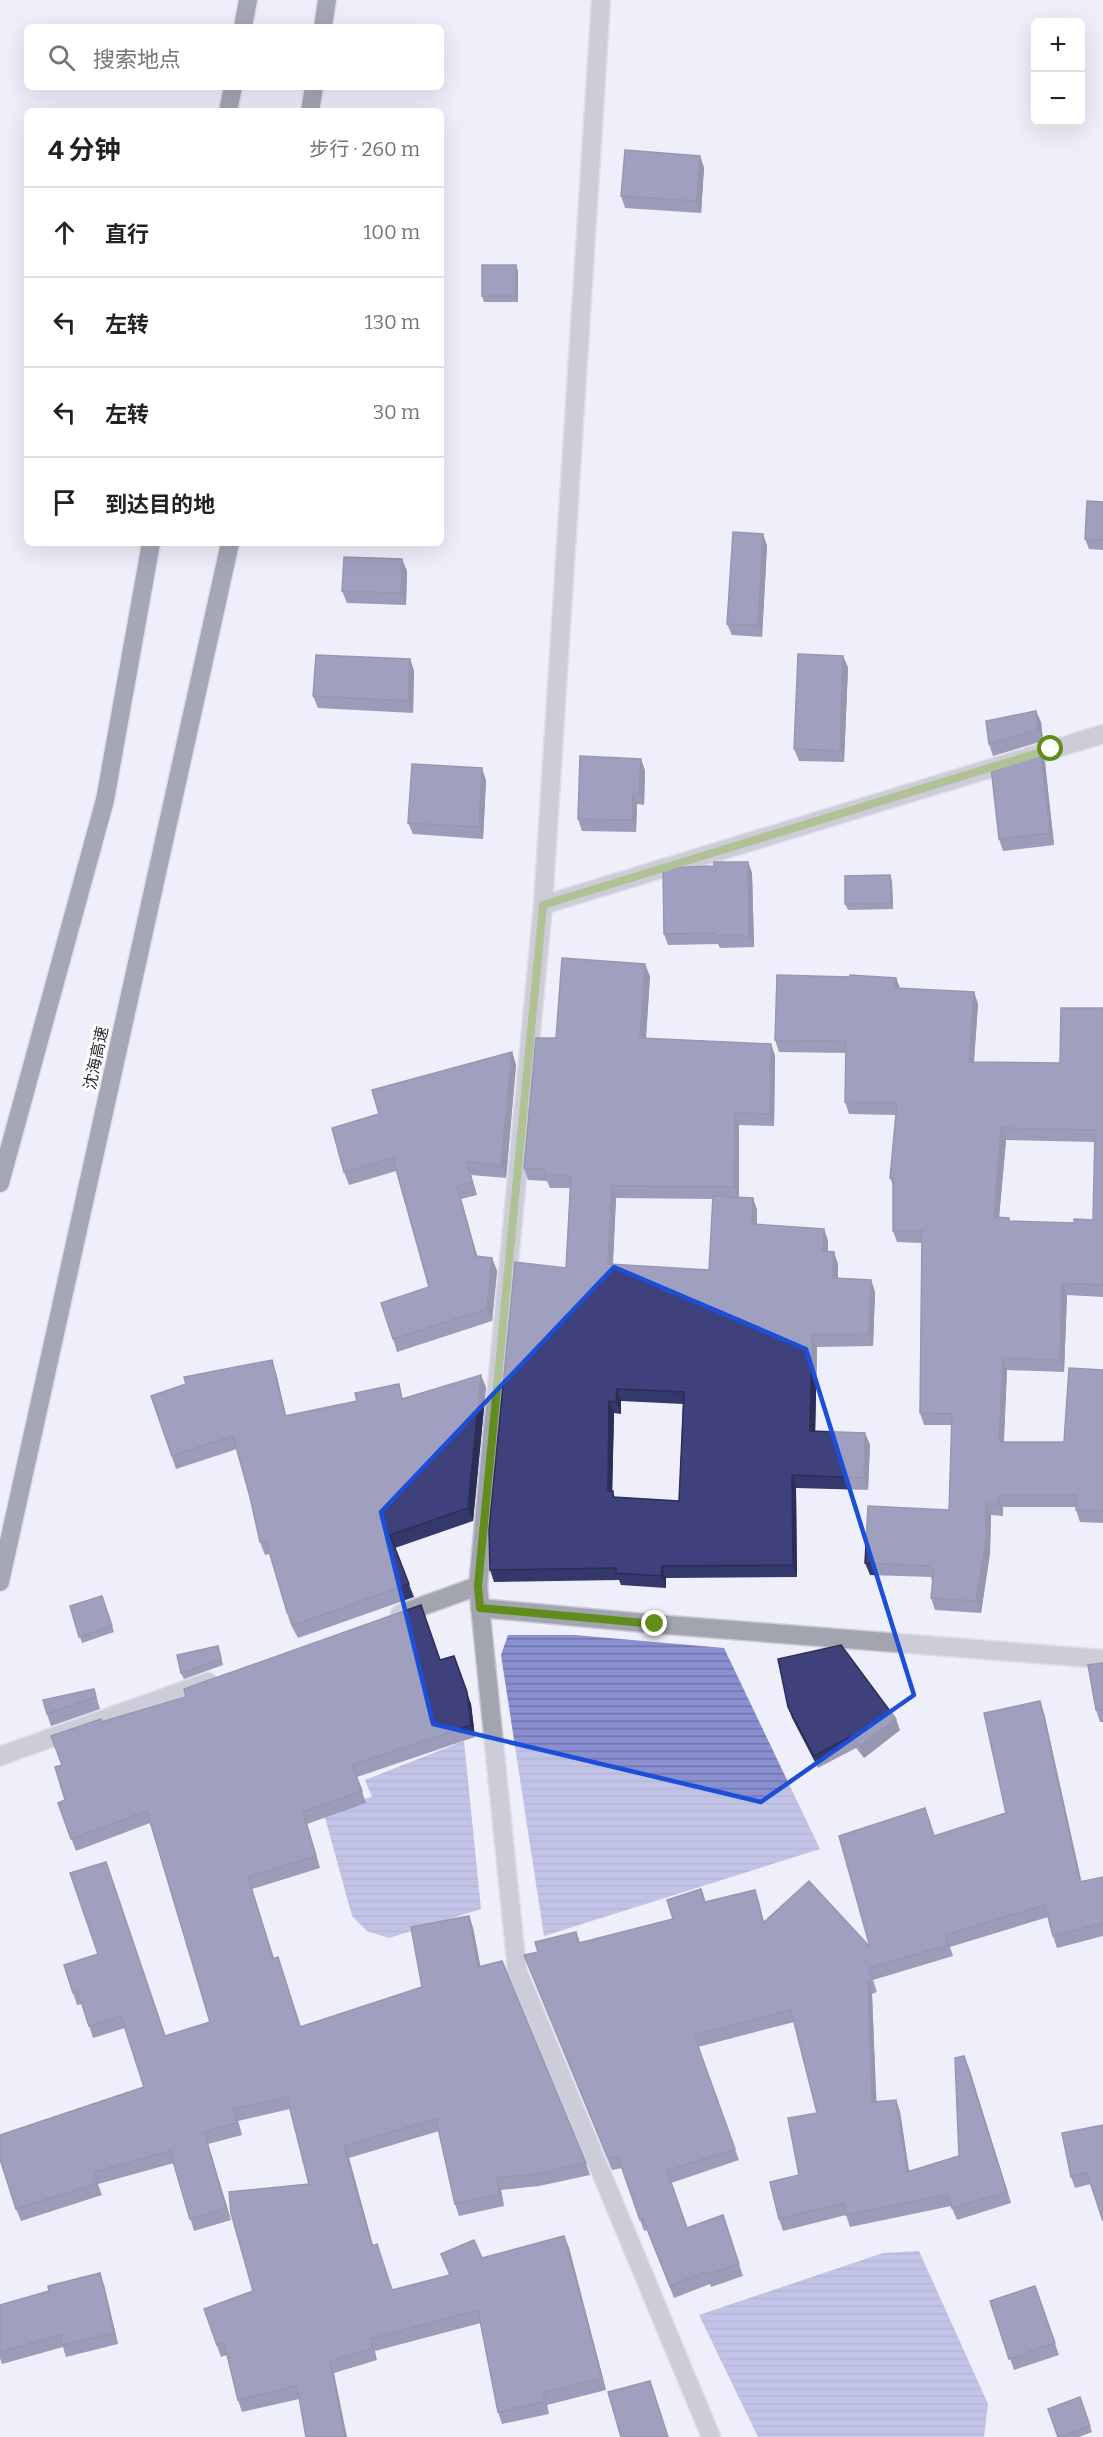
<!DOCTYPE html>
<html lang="zh">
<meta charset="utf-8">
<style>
body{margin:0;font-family:Bitter,"Noto Sans SC",serif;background:#f2f2f2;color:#222}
.controls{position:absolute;right:18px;top:18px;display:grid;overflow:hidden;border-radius:9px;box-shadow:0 6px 24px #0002}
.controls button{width:54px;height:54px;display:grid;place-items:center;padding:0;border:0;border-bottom:2px solid #e0e0e0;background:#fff;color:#222;font:30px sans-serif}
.stop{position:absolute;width:18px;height:18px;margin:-14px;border:4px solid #628d1d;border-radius:50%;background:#fff}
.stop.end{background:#628d1d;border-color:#fff;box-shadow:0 2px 6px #0008}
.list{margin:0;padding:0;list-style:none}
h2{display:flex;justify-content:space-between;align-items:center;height:78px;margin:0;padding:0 24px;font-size:26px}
h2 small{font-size:20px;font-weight:400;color:#767676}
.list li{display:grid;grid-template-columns:39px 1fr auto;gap:18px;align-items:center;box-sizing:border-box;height:90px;padding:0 24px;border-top:2px solid #e0e0e0}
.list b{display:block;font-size:22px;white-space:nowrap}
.list em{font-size:20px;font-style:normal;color:#767676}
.icon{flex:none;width:33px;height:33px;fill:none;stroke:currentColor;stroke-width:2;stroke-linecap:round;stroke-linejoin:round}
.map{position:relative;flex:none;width:1103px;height:2437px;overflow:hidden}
.search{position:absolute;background:#fff;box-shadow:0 6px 24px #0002;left:24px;top:24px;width:420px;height:66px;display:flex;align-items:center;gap:15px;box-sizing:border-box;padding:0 21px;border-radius:9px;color:#767676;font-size:22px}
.panel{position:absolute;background:#fff;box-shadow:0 6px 24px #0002;left:24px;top:108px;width:420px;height:438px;border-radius:9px}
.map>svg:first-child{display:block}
.water{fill:url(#water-rules)}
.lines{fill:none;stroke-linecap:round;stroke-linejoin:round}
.street-casing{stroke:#cacbd6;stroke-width:21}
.highway-casing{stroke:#cacbd6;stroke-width:21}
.street{stroke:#a2a4af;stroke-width:18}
.highway{stroke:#4c4f65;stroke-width:18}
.wall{fill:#35386a;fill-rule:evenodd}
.shaded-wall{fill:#2b2e56}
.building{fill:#3e417b;stroke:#2b2e56;stroke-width:1.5;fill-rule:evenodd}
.route{stroke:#628d1d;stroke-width:8}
.marked{fill:none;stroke:#1d4ed8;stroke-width:4.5;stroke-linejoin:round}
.labels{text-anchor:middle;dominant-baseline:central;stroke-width:6;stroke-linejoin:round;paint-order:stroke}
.street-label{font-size:16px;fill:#262832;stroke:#fdfdfd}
</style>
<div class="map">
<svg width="1103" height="2437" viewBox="0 0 1103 2437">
<defs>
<pattern id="water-rules" width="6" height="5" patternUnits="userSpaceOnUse" patternTransform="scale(1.5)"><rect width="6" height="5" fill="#898fd0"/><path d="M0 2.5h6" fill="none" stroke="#7075a9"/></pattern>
</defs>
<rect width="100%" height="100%" fill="#eeeffa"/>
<!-- water -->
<g class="water">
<polygon points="508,1635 574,1635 724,1648 820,1849 544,1936 501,1655"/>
<polygon points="464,1741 481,1909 389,1938 367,1931 352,1916 323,1810 372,1797 365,1780"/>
<polygon points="919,2251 988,2404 984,2437 758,2437 699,2315 883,2253"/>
</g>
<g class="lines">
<defs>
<g id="street">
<polyline points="543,905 1103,734"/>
<polyline points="478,1586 517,1970 711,2437"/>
<polyline points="480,1608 655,1624 1103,1659"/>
<polyline points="400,1614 478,1586 543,905 601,0"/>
<polyline points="0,1756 208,1682"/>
</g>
<g id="highway">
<polyline points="243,27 248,0"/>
<polyline points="323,27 327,0"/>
<polyline points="228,111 233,87"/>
<polyline points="310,111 314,87"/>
<polyline points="0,1183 105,800 151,543"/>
<polyline points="0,1582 230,543"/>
</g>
</defs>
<!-- street casing -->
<use href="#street" class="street-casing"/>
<!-- highway casing -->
<use href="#highway" class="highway-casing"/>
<!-- street -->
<use href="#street" class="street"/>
<!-- highway -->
<use href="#highway" class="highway"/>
</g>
<!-- wall -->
<g class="wall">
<polygon points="700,156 704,168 701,213 625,208 621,196"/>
<polygon points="518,271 518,302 484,302 482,296"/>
<polygon points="1103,502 1103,550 1089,549 1085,539"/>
<polygon points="763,534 767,546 762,637 732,635 727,624"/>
<polygon points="407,571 406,605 347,603 342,591"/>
<polygon points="410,659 414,671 413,713 318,708 313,696"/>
<polygon points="848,667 844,762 799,761 794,749"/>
<polygon points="1041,722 1043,741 993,756 989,744"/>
<polygon points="1041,752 1045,763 1054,845 1003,851 999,839"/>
<polygon points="641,759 645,771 644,805 637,804 636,832 582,831 578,819"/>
<polygon points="486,780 483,839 413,834 408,823"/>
<polygon points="748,862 752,873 754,947 720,948 718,944 668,945 664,934 714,866"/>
<polygon points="890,875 892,881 893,909 848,910 845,904"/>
<path d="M650,976L646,1039L771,1044L775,1056L774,1126L739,1125V1198H753L757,1210V1225L824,1229L828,1241V1252L838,1264V1278L871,1280L875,1292L873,1346L817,1347L815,1431L865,1433L870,1445L868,1490L796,1488L797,1577L666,1578V1588L621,1585L619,1580L494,1582L490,1570L566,1268L570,1188H550L547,1181L528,1180L524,1168L556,1038ZM616,1198L713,1199L709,1270L613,1265ZM621,1401L683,1404L679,1501L615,1497L612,1491L614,1413L621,1414Z"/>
<path d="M896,978L900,988L974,992L978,1004L974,1062L1060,1063L1103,1008V1297L1067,1295L1064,1372L1007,1370L1004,1442H1064L1103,1370V1523L1080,1522L1076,1510V1507H1003V1516L991,1515L990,1553L981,1613L935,1610L931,1598L932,1582L931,1577L870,1575L865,1563L949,1510L952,1425H924L920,1413L922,1243L897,1242L893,1231V1185L890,1178L896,1115L849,1114L845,1102L846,1053L779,1052L775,1040ZM1006,1140L1095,1142L1093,1220L1074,1223L1010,1221L999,1217Z"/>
<polygon points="512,1052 516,1065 506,1178 471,1175 477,1195 461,1199 477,1257 492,1258 497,1271 492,1321 397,1352 393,1339 429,1287 396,1171 349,1185 344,1172"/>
<polygon points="276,1373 286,1415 404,1398 486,1387 473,1521 395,1548 414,1597 298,1638 291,1625 287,1612 270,1554 265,1555 260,1542 250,1497 237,1449 176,1469 151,1396"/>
<polygon points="102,1596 114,1632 82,1643 70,1606"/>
<polygon points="220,1652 223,1665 184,1679 181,1673"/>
<polygon points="440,1660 471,1704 475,1737 357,1777 366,1803 307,1824 320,1868 252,1889 274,1958 278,1957 301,2027 422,1987 469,1916 473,1928 480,1966 586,2163 590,2175 539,2186 501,2190 504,2206 459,2216 455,2204 439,2131 349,2158 373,2245 393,2290 450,2275 441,2254 482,2258 564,2236 569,2248 606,2390 547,2405 549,2414 502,2424 498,2412 481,2323 375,2351 377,2360 334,2373 299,2399 242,2412 238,2400 227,2355 221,2357 204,2309 253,2291 309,2184 290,2109 238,2121 242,2135 208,2144 231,2220 194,2231 174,2163 98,2184 102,2195 21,2221 16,2209 144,2087 125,2028 93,2038 82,2004 77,2005 64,1965 166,2036 210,2022 150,1823 76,1851 58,1803 65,1800 102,1722"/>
<polygon points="1103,1663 1103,1722 1100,1722 1096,1710"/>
<polygon points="94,1689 100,1709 51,1726 47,1714"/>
<polygon points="788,1707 900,1730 864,1758 856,1748 818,1768 792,1718"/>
<polygon points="1044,1713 1081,1881 1103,1877 1103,1936 1057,1948 1053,1936 1048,1917 950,1947 953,1956 873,1980 877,1992 872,1994 876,2102 896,2100 900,2112 909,2171 959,2156 969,2068 1011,2203 957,2220 951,2206 850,2227 846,2215 783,2231 779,2219 799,2175 817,2113 794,2022 698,2047 739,2160 671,2183 687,2228 727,2227 743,2276 711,2287 710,2284 674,2298 647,2230 644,2231 622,2168 612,2170 524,1955 538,1952 576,1932 580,1943 673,1919 706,1902 755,1890 759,1902 764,1922 870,1947 929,1820 934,1836 1006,1813"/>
<polygon points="1103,2125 1091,2184 1075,2188 1071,2177"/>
<polygon points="104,2285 118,2344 66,2357 63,2347 2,2364 0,2358 0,2305"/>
<polygon points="1035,2286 1059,2355 1014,2370 990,2301"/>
<polygon points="1080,2397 1092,2432 1079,2437 1058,2437"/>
</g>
<!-- shaded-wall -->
<g class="shaded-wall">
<polygon points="700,156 704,168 701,213 697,201"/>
<polygon points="516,265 518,271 518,302 516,296"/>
<polygon points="763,534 767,546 762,637 758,625"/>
<polygon points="402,559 407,571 406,605 401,593"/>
<polygon points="843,656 848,667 844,762 840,751"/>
<polygon points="410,659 414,671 413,713 408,701"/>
<polygon points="1036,711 1041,722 1043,741 1038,729"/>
<polygon points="1041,752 1045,763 1054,845 1050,833"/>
<polygon points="641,759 645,771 644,805 639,793"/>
<polygon points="482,768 486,780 483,839 479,827"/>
<polygon points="633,793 637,804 636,832 632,820"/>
<polygon points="748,862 752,873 754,947 749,936"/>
<polygon points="890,875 892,881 893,909 891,903"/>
<polygon points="645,964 650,976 645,1050 640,1038"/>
<polygon points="896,978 900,990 895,988"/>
<polygon points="974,992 978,1004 973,1073 969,1062"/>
<polygon points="771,1044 775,1056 774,1126 770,1114"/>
<polygon points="512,1052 516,1065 506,1178 501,1165"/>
<polygon points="735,1113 739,1125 739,1199 734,1187"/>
<polygon points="1001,1128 1006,1140 998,1229 994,1217"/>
<polygon points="467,1162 471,1175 477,1195 472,1182"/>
<polygon points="457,1186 461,1199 481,1269 476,1256"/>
<polygon points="612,1186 616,1198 612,1276 608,1264"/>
<polygon points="753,1198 757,1210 756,1236 752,1224"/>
<polygon points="824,1229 828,1241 827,1263 823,1251"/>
<polygon points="834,1252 838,1264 837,1290 833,1278"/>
<polygon points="492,1258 497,1271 492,1321 487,1309"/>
<polygon points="871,1280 875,1292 873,1346 869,1334"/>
<polygon points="1062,1283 1067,1295 1064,1372 1060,1360"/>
<polygon points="812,1335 817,1347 815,1443 810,1431"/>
<polygon points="1003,1358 1007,1370 1003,1451 999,1439"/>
<polygon points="272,1360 276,1373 289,1428 285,1416"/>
<polygon points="481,1375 486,1387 473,1521 468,1508"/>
<polygon points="617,1389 621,1401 621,1414 616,1402"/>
<polygon points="609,1401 614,1413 612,1503 608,1491"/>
<polygon points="865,1433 870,1445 868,1490 864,1478"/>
<polygon points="792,1475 796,1488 797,1577 793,1565"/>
<polygon points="999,1495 1003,1507 1003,1516 998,1504"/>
<polygon points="986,1504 991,1515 990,1553 981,1613 976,1601"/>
<polygon points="662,1566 666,1578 666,1588 661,1576"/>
<polygon points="454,1656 471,1704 475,1737 471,1725"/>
<polygon points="1040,1701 1044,1713 1084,1893 1080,1882"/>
<polygon points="896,1719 900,1730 864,1758 859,1746"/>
<polygon points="303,1812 307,1824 320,1868 316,1856"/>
<polygon points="248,1877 252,1889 277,1971 273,1959"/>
<polygon points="755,1890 759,1902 767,1935 763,1923"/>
<polygon points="469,1916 473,1928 483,1979 478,1967"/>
<polygon points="868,1982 872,1994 877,2114 872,2102"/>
<polygon points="964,2056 969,2068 1011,2203 1007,2192"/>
<polygon points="896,2100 900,2112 911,2184 907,2172"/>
<polygon points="234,2109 238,2121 242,2135 237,2123"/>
<polygon points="204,2132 208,2144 231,2220 226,2208"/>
<polygon points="344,2146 349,2158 376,2258 372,2246"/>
<polygon points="496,2178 501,2190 504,2206 500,2194"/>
<polygon points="564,2236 569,2248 606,2390 602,2378"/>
<polygon points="100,2273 104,2285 118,2344 114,2333"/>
<polygon points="330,2361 334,2373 347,2437 345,2437"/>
<polygon points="543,2393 547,2405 549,2414 545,2402"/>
</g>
<!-- building -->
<g class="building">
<polygon points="625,150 700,156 697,201 621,196"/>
<rect x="482" y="265" width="34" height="31"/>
<polygon points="1087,501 1103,502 1103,540 1085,539"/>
<polygon points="733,532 763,534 758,625 727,624"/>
<polygon points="344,557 402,559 401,593 342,591"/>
<polygon points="798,654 843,656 840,751 794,749"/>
<polygon points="316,655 410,659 408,701 313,696"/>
<polygon points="1036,711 1038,729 989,744 986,721"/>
<polygon points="1041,752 1050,833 999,839 991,767"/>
<polygon points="580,756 641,759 639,793 633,793 632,820 578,819"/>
<polygon points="412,764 482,768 479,827 408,823"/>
<polygon points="714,862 748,862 749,936 715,936 715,933 664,934 663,868 714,866"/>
<polygon points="890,875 891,903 845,904 845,876"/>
<path d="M562,958L645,964L640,1038L771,1044L770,1114L735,1113L734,1187L612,1186L608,1264L709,1270L713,1196L753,1198L752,1224L824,1229L823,1251L834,1252L833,1278L871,1280L869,1334L812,1335L810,1431L865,1433L864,1478L792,1475L793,1565L662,1566L661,1576L616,1573V1568L490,1570L489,1530L515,1262L566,1268L571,1176H545V1169L524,1168L536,1038H556ZM617,1389L684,1392L679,1501L613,1497V1491H608L609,1401L616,1402Z"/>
<path d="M777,975L850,977V975L896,978L895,988L974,992L969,1062L1060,1063L1061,1008H1103V1285L1062,1283L1060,1360L1003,1358L999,1439L1000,1442H1064L1069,1368L1103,1370V1511L1076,1510V1495H999L998,1504H986V1541L976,1601L931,1598L934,1570H928L929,1566L865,1563L868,1506L949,1510L952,1414L920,1413L922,1231H893V1178H890L897,1103L845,1102L846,1041L775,1040ZM1001,1128L1095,1130L1093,1220L1074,1219V1223L1009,1221V1218L994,1217Z"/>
<polygon points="512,1052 501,1165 467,1162 472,1182 457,1186 476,1256 492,1258 487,1309 393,1339 381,1303 429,1287 393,1158 344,1172 332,1128 379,1114 372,1090"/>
<polygon points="272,1360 285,1416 357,1401 355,1393 399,1384 402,1399 481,1375 468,1508 390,1535 409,1584 294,1625 287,1612 266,1541 260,1542 250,1497 233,1436 172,1456 151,1396 186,1384 184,1377"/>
<polygon points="102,1596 112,1626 79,1637 70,1606"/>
<polygon points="421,1605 440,1660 454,1656 467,1692 471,1725 352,1765 362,1791 303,1812 316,1856 248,1877 273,1959 278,1957 300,2027 422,1987 411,1927 469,1916 478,1967 502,1961 586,2163 535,2174 496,2178 500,2194 455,2204 436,2119 344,2146 372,2246 377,2244 392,2290 450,2275 441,2254 474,2240 482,2258 564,2236 602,2378 543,2393 545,2402 498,2412 478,2310 370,2339 373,2348 330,2361 345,2437 306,2437 297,2386 238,2400 224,2342 217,2345 204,2309 253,2291 231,2213 229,2192 309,2184 287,2097 234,2109 237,2123 204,2132 226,2208 190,2219 170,2151 94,2172 98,2183 16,2209 0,2159 0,2135 144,2087 121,2016 89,2026 78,1992 73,1993 64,1965 98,1954 70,1873 106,1862 165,2036 210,2022 147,1811 71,1839 58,1803 65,1800 55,1767 62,1765 51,1736 101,1719 101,1722 186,1697 184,1689"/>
<polygon points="841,1645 896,1719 859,1746 852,1736 814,1756 788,1707 778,1659"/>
<polygon points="218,1646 221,1659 181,1673 177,1655"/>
<polygon points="1103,1663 1103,1709 1096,1710 1088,1665"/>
<polygon points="94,1689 96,1697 47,1714 43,1700"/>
<polygon points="1040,1701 1080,1882 1103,1877 1103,1923 1053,1936 1045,1905 945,1935 948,1945 869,1968 872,1980 868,1982 872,2102 896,2100 907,2172 959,2156 955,2058 964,2056 1007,2192 952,2208 948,2194 846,2215 844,2203 779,2219 770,2182 799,2175 788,2118 817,2113 791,2010 694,2035 735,2149 667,2171 687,2228 723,2215 739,2264 706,2275 705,2272 670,2286 643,2219 640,2220 618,2157 608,2158 524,1955 538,1952 535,1942 576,1932 579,1943 673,1919 667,1900 701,1889 705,1902 755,1890 763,1923 809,1881 870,1947 839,1836 925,1808 934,1836 1006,1813 984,1713"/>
<polygon points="1103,2125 1103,2221 1087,2173 1071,2177 1062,2133"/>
<polygon points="100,2273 114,2333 62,2345 60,2335 0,2352 0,2305 49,2291 48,2286"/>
<polygon points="1035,2286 1055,2343 1009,2359 990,2301"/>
<polygon points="650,2381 668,2437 621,2437 608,2392"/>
<polygon points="1080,2397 1090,2426 1060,2437 1058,2437 1048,2409"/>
</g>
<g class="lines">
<!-- route -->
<polyline class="route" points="655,1624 480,1608 478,1586 543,905 1051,749"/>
</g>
<!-- marked area -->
<path d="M0 0H1103V2437H0ZM614,1267L806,1349L914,1695L761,1802L433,1724L381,1512Z" fill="#eeeffa" fill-opacity=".55" fill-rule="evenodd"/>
<path class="marked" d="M614,1267L806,1349L914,1695L761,1802L433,1724L381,1512Z"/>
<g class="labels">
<!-- street labels -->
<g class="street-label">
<text transform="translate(96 1058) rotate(-78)">沈海高速</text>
</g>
</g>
</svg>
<div class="controls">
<button>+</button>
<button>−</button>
</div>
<div class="stop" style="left:1051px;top:749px"></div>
<div class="stop end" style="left:655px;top:1624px"></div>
<div class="search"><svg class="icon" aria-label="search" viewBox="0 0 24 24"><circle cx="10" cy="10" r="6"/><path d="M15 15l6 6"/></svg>搜索地点</div>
<section class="panel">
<h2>4 分钟<small>步行 · 260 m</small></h2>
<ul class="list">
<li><svg class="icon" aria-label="ahead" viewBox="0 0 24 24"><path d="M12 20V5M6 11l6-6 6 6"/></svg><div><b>直行</b></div><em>100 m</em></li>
<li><svg class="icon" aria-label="left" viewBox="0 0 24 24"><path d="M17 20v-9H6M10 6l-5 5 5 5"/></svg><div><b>左转</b></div><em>130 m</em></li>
<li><svg class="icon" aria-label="left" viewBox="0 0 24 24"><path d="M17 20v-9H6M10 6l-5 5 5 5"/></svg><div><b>左转</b></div><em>30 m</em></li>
<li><svg class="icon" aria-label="arrive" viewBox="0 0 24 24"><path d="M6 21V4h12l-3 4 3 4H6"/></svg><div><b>到达目的地</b></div></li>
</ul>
</section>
</div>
